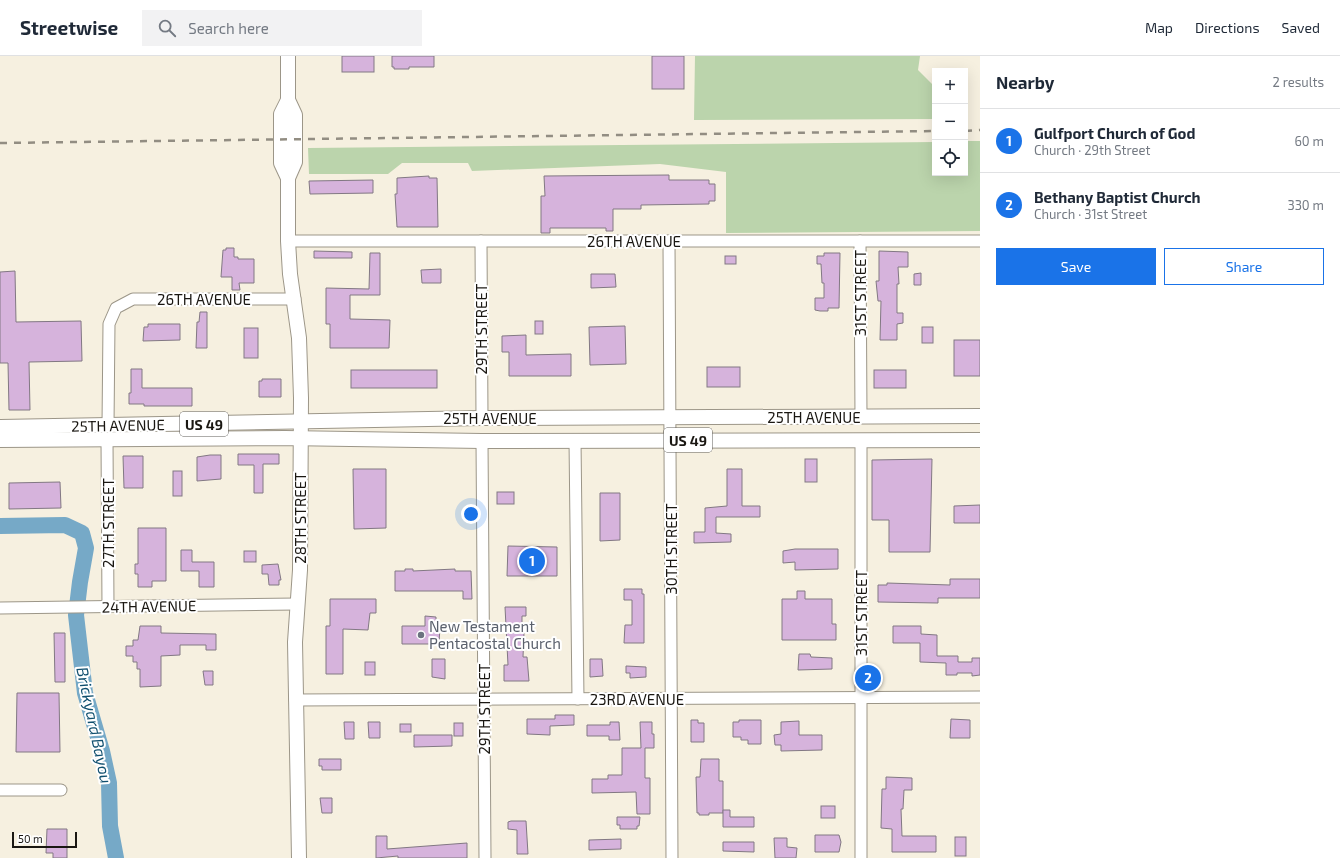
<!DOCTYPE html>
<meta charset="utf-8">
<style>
body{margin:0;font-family:"Exo 2",sans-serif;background:#f2f2f3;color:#1f2937}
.controls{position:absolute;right:12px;top:12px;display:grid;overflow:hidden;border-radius:0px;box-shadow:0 4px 16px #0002}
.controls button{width:36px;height:36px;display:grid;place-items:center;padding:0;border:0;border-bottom:1px solid #e0e1e3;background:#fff;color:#1f2937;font:20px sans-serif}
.scale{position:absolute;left:12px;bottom:10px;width:65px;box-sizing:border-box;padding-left:4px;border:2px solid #1a1712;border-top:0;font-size:11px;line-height:14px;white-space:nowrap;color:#1a1712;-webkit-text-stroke:3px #fff;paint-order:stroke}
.you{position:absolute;left:471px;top:458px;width:14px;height:14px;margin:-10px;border:3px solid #fff;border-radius:50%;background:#1a73e8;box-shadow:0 0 0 6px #1a73e833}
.badge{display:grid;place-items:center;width:26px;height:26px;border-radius:50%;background:#1a73e8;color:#fff;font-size:13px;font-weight:700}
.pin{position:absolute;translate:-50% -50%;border:2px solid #fff;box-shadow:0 1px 4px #0006}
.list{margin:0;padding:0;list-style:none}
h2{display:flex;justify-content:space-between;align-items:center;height:52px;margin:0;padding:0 16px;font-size:17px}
h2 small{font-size:13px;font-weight:400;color:#747a83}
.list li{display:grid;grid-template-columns:26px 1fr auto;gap:12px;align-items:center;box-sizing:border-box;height:64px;padding:0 16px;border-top:1px solid #e0e1e3}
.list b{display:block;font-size:15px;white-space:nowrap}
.list p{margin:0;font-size:13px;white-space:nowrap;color:#747a83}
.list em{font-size:13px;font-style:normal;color:#747a83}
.actions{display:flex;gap:8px;padding:12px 16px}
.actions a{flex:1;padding:9px 0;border:1px solid #1a73e8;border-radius:0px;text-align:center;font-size:14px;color:#1a73e8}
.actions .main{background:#1a73e8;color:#fff}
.icon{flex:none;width:22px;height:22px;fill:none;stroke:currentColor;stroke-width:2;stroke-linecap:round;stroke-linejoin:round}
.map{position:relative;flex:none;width:980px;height:802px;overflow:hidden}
header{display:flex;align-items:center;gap:24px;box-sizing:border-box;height:56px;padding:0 20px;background:#fff;border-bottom:1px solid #e0e1e3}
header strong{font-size:19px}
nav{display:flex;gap:22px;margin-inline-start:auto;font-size:14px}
.search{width:280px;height:36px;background:#f2f2f3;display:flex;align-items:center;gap:10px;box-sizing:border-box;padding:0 14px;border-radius:0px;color:#747a83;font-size:15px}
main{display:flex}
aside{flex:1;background:#fff}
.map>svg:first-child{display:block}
.green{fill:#bbd4ac}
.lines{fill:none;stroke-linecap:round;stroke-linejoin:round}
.river{stroke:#76a9c7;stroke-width:16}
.building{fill:#d6b3dc;stroke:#827883}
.minor-casing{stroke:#9c9688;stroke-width:13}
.major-casing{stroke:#9c9688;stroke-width:16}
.minor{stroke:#fff;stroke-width:11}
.major{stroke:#fff;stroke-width:14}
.rail{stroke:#928d82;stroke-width:2.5;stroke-dasharray:7 7;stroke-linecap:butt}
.worship-dot{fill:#6b7280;stroke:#fff;stroke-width:1.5}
.labels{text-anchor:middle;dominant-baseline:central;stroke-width:4;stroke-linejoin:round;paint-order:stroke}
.shield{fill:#fff;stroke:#5f5d59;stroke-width:1}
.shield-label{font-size:14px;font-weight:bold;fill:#1a1712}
.street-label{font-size:15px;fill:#1a1712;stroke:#fff}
.worship-label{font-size:15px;fill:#5b616d;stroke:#fff;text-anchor:start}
.water-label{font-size:16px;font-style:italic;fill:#104f6e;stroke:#fff}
</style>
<header>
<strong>Streetwise</strong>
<div class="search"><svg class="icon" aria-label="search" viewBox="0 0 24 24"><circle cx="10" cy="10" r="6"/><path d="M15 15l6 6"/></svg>Search here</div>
<nav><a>Map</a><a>Directions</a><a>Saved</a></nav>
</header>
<main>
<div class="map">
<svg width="980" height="802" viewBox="0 0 980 802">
<rect width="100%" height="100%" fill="#f6f0e0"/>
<!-- green -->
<g class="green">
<polygon points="695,0 920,0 918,14 935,31 935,63 694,64"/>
<polygon points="965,85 980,85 980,175 726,177 726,116 660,108 472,115 468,107 402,107 388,118 309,118 308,92 935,86 935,117 965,117"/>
</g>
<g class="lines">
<!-- river -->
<polyline class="river" points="0,470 65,469 82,477 86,492 80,526 76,559 85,637 102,695 109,727 110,770 116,802"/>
</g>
<!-- building -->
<g class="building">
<rect x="342" y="0" width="32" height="16"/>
<polygon points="392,0 434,0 434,11 409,11 409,13 394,13 394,11 392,11"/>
<rect x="652" y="0" width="32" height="33"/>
<polygon points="669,119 669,124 709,124 709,128 715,128 715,145 709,145 709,148 641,149 641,153 613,153 613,175 606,175 606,172 550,172 550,177 541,177 541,140 545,140 544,120"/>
<polygon points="429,120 429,122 437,122 438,171 397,171 395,138 397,138 397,122"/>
<polygon points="373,124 373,137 310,138 309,125"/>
<polygon points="226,192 234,192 234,201 238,201 238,203 254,203 254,227 239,227 240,234 232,234 232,221 221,221 223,194 226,194"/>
<polygon points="314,195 352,196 352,202 314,202"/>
<polygon points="879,195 908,196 908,211 898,211 899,228 897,228 897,257 903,257 903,267 897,268 897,284 880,284 881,245 878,245 876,225 879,225"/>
<polygon points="370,197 380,197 380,239 350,239 350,263 390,264 389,292 330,292 330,268 326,268 326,232 369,233"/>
<polygon points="824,197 840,197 839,252 828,252 828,255 820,255 815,254 815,242 824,242 824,227 822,227 821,208 817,208 817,200 824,200"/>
<rect x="725" y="200" width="11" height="8"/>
<polygon points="441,213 441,227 422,227 421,214"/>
<polygon points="15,215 16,266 81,265 82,305 29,306 30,354 9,354 8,307 0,307 0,216"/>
<polygon points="921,217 921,229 914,229 914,218"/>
<polygon points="591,218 615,218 616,231 591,232"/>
<polygon points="200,256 207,256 207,292 196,292 197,266 199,266"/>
<rect x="535" y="265" width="8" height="13"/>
<polygon points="148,268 180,268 180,284 143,285 144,271 148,271"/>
<polygon points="625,270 626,308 590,309 589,271"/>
<rect x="922" y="271" width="11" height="16"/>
<rect x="244" y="272" width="14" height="30"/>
<polygon points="526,279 526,299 571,298 571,320 509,320 509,296 502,296 502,280"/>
<rect x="954" y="284" width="26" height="36"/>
<rect x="707" y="311" width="33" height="20"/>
<polygon points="131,313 142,313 142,332 192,332 192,350 144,350 144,348 129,348 129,337 131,337"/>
<rect x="351" y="314" width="86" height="18"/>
<rect x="874" y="314" width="32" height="18"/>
<polygon points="262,323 281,323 281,341 259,341 259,325 262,325"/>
<polygon points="238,398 279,398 279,408 263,408 263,437 254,437 254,409 238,409"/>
<polygon points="210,399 221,399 221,423 197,425 197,401"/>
<polygon points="123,400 143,400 143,432 124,432"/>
<rect x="805" y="403" width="12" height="23"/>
<polygon points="932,403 930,496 889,496 889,464 872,464 872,404"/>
<polygon points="353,413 386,413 386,472 354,473"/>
<polygon points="727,413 742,413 742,450 760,450 760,461 716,461 716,477 731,478 731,486 694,487 694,476 705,476 705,452 727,450"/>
<rect x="173" y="415" width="9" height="25"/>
<polygon points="60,426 61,452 9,453 9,427"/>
<rect x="497" y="436" width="17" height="12"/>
<polygon points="600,437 620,437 620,484 600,485"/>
<polygon points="980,449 980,467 954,467 954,450"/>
<polygon points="138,472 166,472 166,525 152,525 152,531 138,531 138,518 135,518 135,508 138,508"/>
<polygon points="508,490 557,491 557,520 507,520"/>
<polygon points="795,493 838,493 838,513 795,514 795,506 783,507 783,495"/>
<polygon points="181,494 192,494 192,506 214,506 214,531 199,531 199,515 181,515"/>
<rect x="244" y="495" width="12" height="11"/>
<polygon points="278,508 281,524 279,524 279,529 269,529 268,518 262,518 262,509"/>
<polygon points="405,513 413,513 413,515 455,513 455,515 471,515 472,543 463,543 463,535 395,535 395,515 405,515"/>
<polygon points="950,523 980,523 980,542 938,542 938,547 878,546 878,529 887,529 887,527 950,529"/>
<polygon points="624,533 642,533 642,538 644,538 644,587 624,587 625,569 632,569 632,544 624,544"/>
<polygon points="797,535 805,535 805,543 832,543 832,568 836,568 836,584 782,584 782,543 797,543"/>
<polygon points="330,543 376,543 376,557 370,557 368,574 343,573 343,618 326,618 326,570 330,570"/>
<polygon points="505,551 526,551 526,560 522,560 522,577 524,577 523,601 527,601 529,625 504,625 504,609 508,609"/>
<polygon points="425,560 436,561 436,570 440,570 439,588 402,588 402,570 425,570"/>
<polygon points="140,570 161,570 161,577 216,578 216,594 206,594 206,589 180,589 180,599 161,600 161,630 140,631 140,613 137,613 137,606 133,606 133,600 126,600 126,590 133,590 133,584 138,584"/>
<polygon points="893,570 921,570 921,578 937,579 937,600 958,600 958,606 972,606 972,602 980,602 980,619 972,620 972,617 957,617 957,619 946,619 946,607 920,606 920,587 893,587"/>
<polygon points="54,577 65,577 65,626 55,626"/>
<polygon points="799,598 810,598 811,601 832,602 832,613 798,614"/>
<polygon points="432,603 445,603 445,623 432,621"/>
<polygon points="590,603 602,603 603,620 590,621"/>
<rect x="365" y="606" width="10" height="13"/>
<polygon points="626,610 646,611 646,621 630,622 630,617 626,617"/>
<polygon points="203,615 213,615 213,629 205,629"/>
<polygon points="17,637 59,637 60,696 16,696"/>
<polygon points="555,659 574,659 574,669 550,670 550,679 527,678 527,663 555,663"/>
<polygon points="951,663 970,664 970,682 950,682"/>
<polygon points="691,664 698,664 698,667 704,667 704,686 691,686"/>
<polygon points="739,664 761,664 761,688 748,688 748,684 741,684 741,681 733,681 733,666 739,666"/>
<polygon points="799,665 799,679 822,679 822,694 781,695 781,689 775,689 774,679 781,678 781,666"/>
<polygon points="344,666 354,666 354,683 345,683"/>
<polygon points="368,666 380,666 380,682 369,682"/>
<polygon points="610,666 619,666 620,684 609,684 609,680 587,680 587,669 610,669"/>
<polygon points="640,666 652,666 652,678 654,678 654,692 645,692 645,722 650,722 650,758 637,758 636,736 592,737 592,723 608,723 608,719 622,719 622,692 641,692"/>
<rect x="454" y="667" width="9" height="13"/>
<rect x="400" y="668" width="11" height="8"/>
<polygon points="414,679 452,679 452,690 414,691"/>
<polygon points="319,703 341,703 341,714 322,714 322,710 319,710"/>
<polygon points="701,703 719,703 719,725 723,725 723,757 709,757 709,759 699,759 699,757 697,757 696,721 700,721"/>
<polygon points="886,721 912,722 912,734 904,734 903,753 901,753 902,780 936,780 936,796 892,796 892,773 881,772 882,733 886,733"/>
<polygon points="320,742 332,742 332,757 322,757"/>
<rect x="821" y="750" width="14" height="12"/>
<polygon points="723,754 730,754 730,761 754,761 754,771 723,771"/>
<polygon points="617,761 640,761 639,770 637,770 637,773 620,773 620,769 617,769"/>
<polygon points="511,765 526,765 528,798 517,798 517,774 508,773 508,766"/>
<polygon points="47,773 67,773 67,802 53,802 53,797 46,797"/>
<polygon points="815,779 839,779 841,786 839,796 815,796"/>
<polygon points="376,780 387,780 387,793 467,787 467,802 398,802 398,800 376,802"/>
<rect x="955" y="781" width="11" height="19"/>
<polygon points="774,782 787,782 787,791 797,792 796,802 775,802"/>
<polygon points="621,783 621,793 589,794 589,784"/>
<polygon points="723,786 754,786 754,796 723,795"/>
</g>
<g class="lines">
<defs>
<g id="minor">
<polyline points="288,185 980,185"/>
<polyline points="481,185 482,362"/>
<polyline points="669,185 672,802"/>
<polyline points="860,185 861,361"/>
<polyline points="108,369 109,268 116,252 133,243 295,243"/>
<polyline points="107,383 108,551"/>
<polyline points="575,384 578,643"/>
<polyline points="861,384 861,802"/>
<polyline points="482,385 485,802"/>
<polyline points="0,552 297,548"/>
<polyline points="295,644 980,641"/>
<polyline points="0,734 61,734"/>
</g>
<g id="major">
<polyline points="288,0 288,44 281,58 281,107 288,122"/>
<polyline points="288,44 295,59 295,106 288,122 288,185 290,218 299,282 301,342 300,514 295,586 299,802"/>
<polyline points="0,371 482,362 980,360"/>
<polyline points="0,384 285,382 482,385 980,384"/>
</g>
</defs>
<!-- minor casing -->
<use href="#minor" class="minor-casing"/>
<!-- major casing -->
<use href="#major" class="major-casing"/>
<!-- minor -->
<use href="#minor" class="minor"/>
<!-- major -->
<use href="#major" class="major"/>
<!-- rail -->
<g class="rail">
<polyline points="965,75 980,74"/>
<polyline points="0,87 935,75"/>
</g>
</g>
<!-- markers -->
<circle class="worship-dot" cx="421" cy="579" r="4"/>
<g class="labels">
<!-- shield labels -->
<g class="shield">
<rect x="180" y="356" width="48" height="24" rx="3"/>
<rect x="664" y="372" width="48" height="24" rx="3"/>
</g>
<g class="shield-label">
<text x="204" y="368">US 49</text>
<text x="688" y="384">US 49</text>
</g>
<!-- street labels -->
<g class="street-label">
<text x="634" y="185">26TH AVENUE</text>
<text transform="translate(860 237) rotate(-90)">31ST STREET</text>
<text x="204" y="243">26TH AVENUE</text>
<text transform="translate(481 273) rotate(-90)">29TH STREET</text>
<text x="814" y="361">25TH AVENUE</text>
<text x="490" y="362">25TH AVENUE</text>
<text transform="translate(118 369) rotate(-1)">25TH AVENUE</text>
<text transform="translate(300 462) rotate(-90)">28TH STREET</text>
<text transform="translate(108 467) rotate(-90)">27TH STREET</text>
<text transform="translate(671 493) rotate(-90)">30TH STREET</text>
<text transform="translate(149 550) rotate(-1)">24TH AVENUE</text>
<text transform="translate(861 557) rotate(-90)">31ST STREET</text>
<text x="637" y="643">23RD AVENUE</text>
<text transform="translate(484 653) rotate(-90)">29TH STREET</text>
</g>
<!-- worship labels -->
<g class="worship-label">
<text x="429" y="570">New Testament<tspan x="429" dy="17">Pentacostal Church</tspan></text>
</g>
<!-- water labels -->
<g class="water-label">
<text transform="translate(95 669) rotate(78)">Brickyard Bayou</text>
</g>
</g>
</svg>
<div class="controls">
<button>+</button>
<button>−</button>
<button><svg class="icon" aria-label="locate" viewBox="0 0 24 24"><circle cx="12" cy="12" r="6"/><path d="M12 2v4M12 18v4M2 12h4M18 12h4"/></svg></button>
</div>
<div class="scale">50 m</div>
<div class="you"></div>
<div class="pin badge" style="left:532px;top:505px">1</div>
<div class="pin badge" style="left:868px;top:622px">2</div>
</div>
<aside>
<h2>Nearby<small>2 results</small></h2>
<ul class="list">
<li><span class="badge">1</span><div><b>Gulfport Church of God</b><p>Church · 29th Street</p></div><em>60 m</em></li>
<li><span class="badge">2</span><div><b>Bethany Baptist Church</b><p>Church · 31st Street</p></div><em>330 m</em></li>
</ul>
<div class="actions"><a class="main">Save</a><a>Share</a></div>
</aside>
</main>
